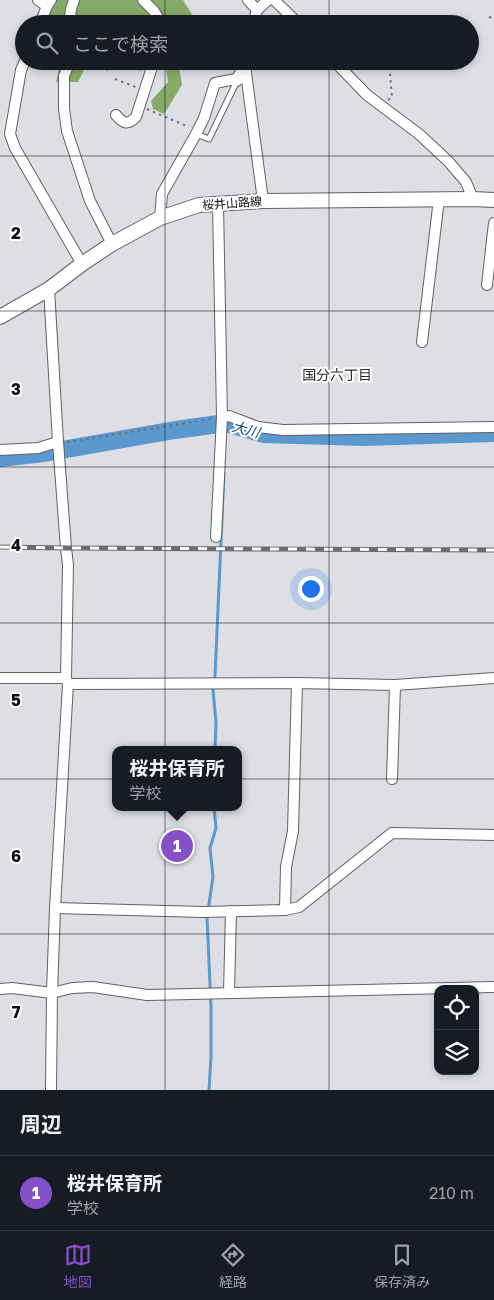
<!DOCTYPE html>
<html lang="ja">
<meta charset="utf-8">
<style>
body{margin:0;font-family:"Golos Text","Noto Sans JP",sans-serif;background:#20242c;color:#f1f3f6}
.controls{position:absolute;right:15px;bottom:15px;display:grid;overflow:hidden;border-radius:10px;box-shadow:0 2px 8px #0003}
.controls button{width:45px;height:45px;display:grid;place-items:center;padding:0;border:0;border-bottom:1px solid #363941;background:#171b24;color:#f1f3f6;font:25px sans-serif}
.you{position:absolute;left:310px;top:588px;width:18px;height:18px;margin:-12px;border:4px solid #fff;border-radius:50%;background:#1a73e8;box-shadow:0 0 0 8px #1a73e833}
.badge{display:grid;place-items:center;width:32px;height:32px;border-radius:50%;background:#8451c9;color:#fff;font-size:16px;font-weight:700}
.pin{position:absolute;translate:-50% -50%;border:2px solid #fff;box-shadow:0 1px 5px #0006}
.popup{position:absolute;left:112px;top:746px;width:130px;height:65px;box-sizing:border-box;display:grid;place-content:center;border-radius:10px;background:#171b24;filter:drop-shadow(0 1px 4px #0005);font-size:16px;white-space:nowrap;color:#9ea1a6}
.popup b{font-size:19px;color:#f1f3f6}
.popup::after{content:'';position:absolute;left:50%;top:100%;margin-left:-10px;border:10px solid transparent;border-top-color:#171b24}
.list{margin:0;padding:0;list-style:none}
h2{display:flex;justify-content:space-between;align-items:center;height:65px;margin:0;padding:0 20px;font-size:21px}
h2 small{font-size:16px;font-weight:400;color:#9ea1a6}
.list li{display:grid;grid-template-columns:32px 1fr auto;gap:15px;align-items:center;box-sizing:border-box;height:75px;padding:0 20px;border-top:1px solid #363941}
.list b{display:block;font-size:19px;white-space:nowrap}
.list p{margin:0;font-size:16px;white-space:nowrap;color:#9ea1a6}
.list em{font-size:16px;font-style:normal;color:#9ea1a6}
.icon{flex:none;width:28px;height:28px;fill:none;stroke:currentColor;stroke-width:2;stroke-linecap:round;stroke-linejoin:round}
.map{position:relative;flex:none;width:494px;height:1090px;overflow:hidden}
.search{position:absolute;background:#171b24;box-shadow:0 2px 8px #0003;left:15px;right:15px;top:15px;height:55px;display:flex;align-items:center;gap:12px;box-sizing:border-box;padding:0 18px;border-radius:28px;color:#9ea1a6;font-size:19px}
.sheet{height:140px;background:#171b24}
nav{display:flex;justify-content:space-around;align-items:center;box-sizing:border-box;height:70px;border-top:1px solid #363941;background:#171b24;font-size:14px;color:#9ea1a6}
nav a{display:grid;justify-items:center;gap:2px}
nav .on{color:#8451c9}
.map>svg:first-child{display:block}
.forest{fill:#86ab68}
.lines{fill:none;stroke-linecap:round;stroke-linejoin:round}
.stream{stroke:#5a98cd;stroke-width:3}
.river{stroke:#5a98cd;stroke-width:18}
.lane-casing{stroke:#616166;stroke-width:7}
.street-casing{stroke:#616166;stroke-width:12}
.secondary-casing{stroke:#616166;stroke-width:16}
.path{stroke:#707175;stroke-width:2;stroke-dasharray:2.5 4;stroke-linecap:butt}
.lane{stroke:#fff;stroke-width:5}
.street{stroke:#fff;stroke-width:10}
.secondary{stroke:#fff;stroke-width:14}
.rail-casing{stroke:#6c6c70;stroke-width:5}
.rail{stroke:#fff;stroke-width:3;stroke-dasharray:9;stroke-linecap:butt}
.grid{fill:none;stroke:#0e0e10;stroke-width:1;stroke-opacity:0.55}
.labels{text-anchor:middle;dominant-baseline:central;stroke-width:4;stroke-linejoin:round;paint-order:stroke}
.street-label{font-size:12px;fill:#0e0e10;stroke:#fff}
.neighbourhood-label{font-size:14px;fill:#2a2a2e;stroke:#fff}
.water-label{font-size:14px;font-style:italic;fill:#004c7e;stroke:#fff}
.grid-label{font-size:16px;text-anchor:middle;font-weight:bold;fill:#0e0e10;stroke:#fff;stroke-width:4;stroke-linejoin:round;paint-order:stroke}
</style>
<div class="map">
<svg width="494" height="1090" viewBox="0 0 494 1090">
<rect width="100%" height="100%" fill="#dedfe5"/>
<!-- forest -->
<g class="forest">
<polygon points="56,0 183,0 198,24 43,24 51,6"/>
<polygon points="61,61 114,61 111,62 108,71 87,64 78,82 56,82"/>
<polygon points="132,61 156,61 153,64 139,71"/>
<polygon points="162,61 178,61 182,85 164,114 153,109 151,101 168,82 165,63"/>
</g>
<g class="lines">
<!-- stream -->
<g class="stream">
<polyline points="215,750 216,722 213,690 215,676 224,473"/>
<polyline points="209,1090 211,1057 211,1007 207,917 213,877 210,848 216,828 214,807"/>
</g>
<!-- river -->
<polyline class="river" points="0,458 44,453 175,430 226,423 264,434 363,437 494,433"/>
<defs>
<polyline id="lane" points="196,134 209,139 235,85 246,78"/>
<g id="street">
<polyline points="38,0 47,6"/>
<polyline points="143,0 154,11 162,24"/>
<polyline points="248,0 257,10"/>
<polyline points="274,0 299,24"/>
<polyline points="40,24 47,6 51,0"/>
<polyline points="69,24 71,9 74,0"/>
<polyline points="253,24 257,10 268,0"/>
<polyline points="25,61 21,70 10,134 15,148 82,264"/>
<polyline points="70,61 64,76 64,109 67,131 90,201 112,244"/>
<polyline points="334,61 367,95 419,134 448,161 466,182 473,199"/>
<polyline points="245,65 263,201"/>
<path d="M116,115C123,123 127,126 136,117L154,61"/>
<polyline points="160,218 162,194 196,134 204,118 215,83 236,79 245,66"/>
<polyline points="487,285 494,223"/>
<polyline points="49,289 58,442 66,548 68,565 66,678 68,684 55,908 52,993 51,1090"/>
<polyline points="422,342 439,199"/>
<polyline points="222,417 229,416 258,427 283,430 494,427"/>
<polyline points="0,450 38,448 58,442"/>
<polyline points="216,537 222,417 218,204"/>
<polyline points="0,678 66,678"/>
<polyline points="68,684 297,683 395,685 494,678"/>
<polyline points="392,779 395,685"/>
<polyline points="55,908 203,912 285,910 299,907 392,833 494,835"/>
<polyline points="285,910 286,867 293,831 297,683"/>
<polyline points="0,989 12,988 52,993 72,988 93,987 147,995 494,987"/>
<polyline points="229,993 231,911"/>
</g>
<polyline id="secondary" points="0,317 49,289 82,264 112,244 160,218 199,205 263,201 473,199 494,200"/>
</defs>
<!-- lane casing -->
<use href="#lane" class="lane-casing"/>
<!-- street casing -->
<use href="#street" class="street-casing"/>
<!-- secondary casing -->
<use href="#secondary" class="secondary-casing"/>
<!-- path -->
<g class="path">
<polyline points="489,17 494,18"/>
<polyline points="414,24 417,20"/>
<polyline points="115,79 136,87"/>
<polyline points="388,100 392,97 389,61"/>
<polyline points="147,109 189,127"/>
<polyline points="67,442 212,419"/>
</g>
<!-- lane -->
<use href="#lane" class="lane"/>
<!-- street -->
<use href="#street" class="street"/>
<!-- secondary -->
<use href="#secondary" class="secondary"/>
<defs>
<polyline id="rail" points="0,547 66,548 494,550"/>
</defs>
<!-- rail casing -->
<use href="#rail" class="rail-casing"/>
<!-- rail -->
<use href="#rail" class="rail"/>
</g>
<!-- grid -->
<path class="grid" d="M165,0V24M329,0V24M165,61V1090M329,61V1090M0,156H494M0,311H494M0,467H494M0,623H494M0,779H494M0,934H494"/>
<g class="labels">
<!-- street labels -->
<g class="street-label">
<text transform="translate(232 203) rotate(-4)">桜井山路線</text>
</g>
<!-- neighbourhood labels -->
<g class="neighbourhood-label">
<text x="337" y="374">国分六丁目</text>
</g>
<!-- water labels -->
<g class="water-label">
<text transform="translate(246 429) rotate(15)">大川</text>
</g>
</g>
<g class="grid-label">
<text x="16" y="239">2</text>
<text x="16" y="395">3</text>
<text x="16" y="551">4</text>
<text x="16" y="706">5</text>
<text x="16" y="862">6</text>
<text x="16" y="1018">7</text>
</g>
</svg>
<div class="controls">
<button><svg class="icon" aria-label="locate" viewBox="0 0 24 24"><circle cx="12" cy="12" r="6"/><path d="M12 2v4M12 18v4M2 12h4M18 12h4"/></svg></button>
<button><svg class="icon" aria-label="layers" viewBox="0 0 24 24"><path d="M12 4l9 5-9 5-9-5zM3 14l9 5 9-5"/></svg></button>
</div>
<div class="you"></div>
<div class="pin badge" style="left:177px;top:846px">1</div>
<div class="popup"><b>桜井保育所</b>学校</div>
<div class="search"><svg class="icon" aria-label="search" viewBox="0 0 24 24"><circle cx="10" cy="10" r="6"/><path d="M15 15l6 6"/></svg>ここで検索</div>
</div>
<section class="sheet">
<h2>周辺<small></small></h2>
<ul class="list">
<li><span class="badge">1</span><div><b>桜井保育所</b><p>学校</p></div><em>210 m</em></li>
</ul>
</section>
<nav>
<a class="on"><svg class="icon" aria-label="map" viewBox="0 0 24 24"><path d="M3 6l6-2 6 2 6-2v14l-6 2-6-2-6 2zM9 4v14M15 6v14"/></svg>地図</a>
<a><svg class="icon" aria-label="directions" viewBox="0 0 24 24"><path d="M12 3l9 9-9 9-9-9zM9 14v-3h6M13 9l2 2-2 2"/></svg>経路</a>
<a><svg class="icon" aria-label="saved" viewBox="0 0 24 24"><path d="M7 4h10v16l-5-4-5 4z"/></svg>保存済み</a>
</nav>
